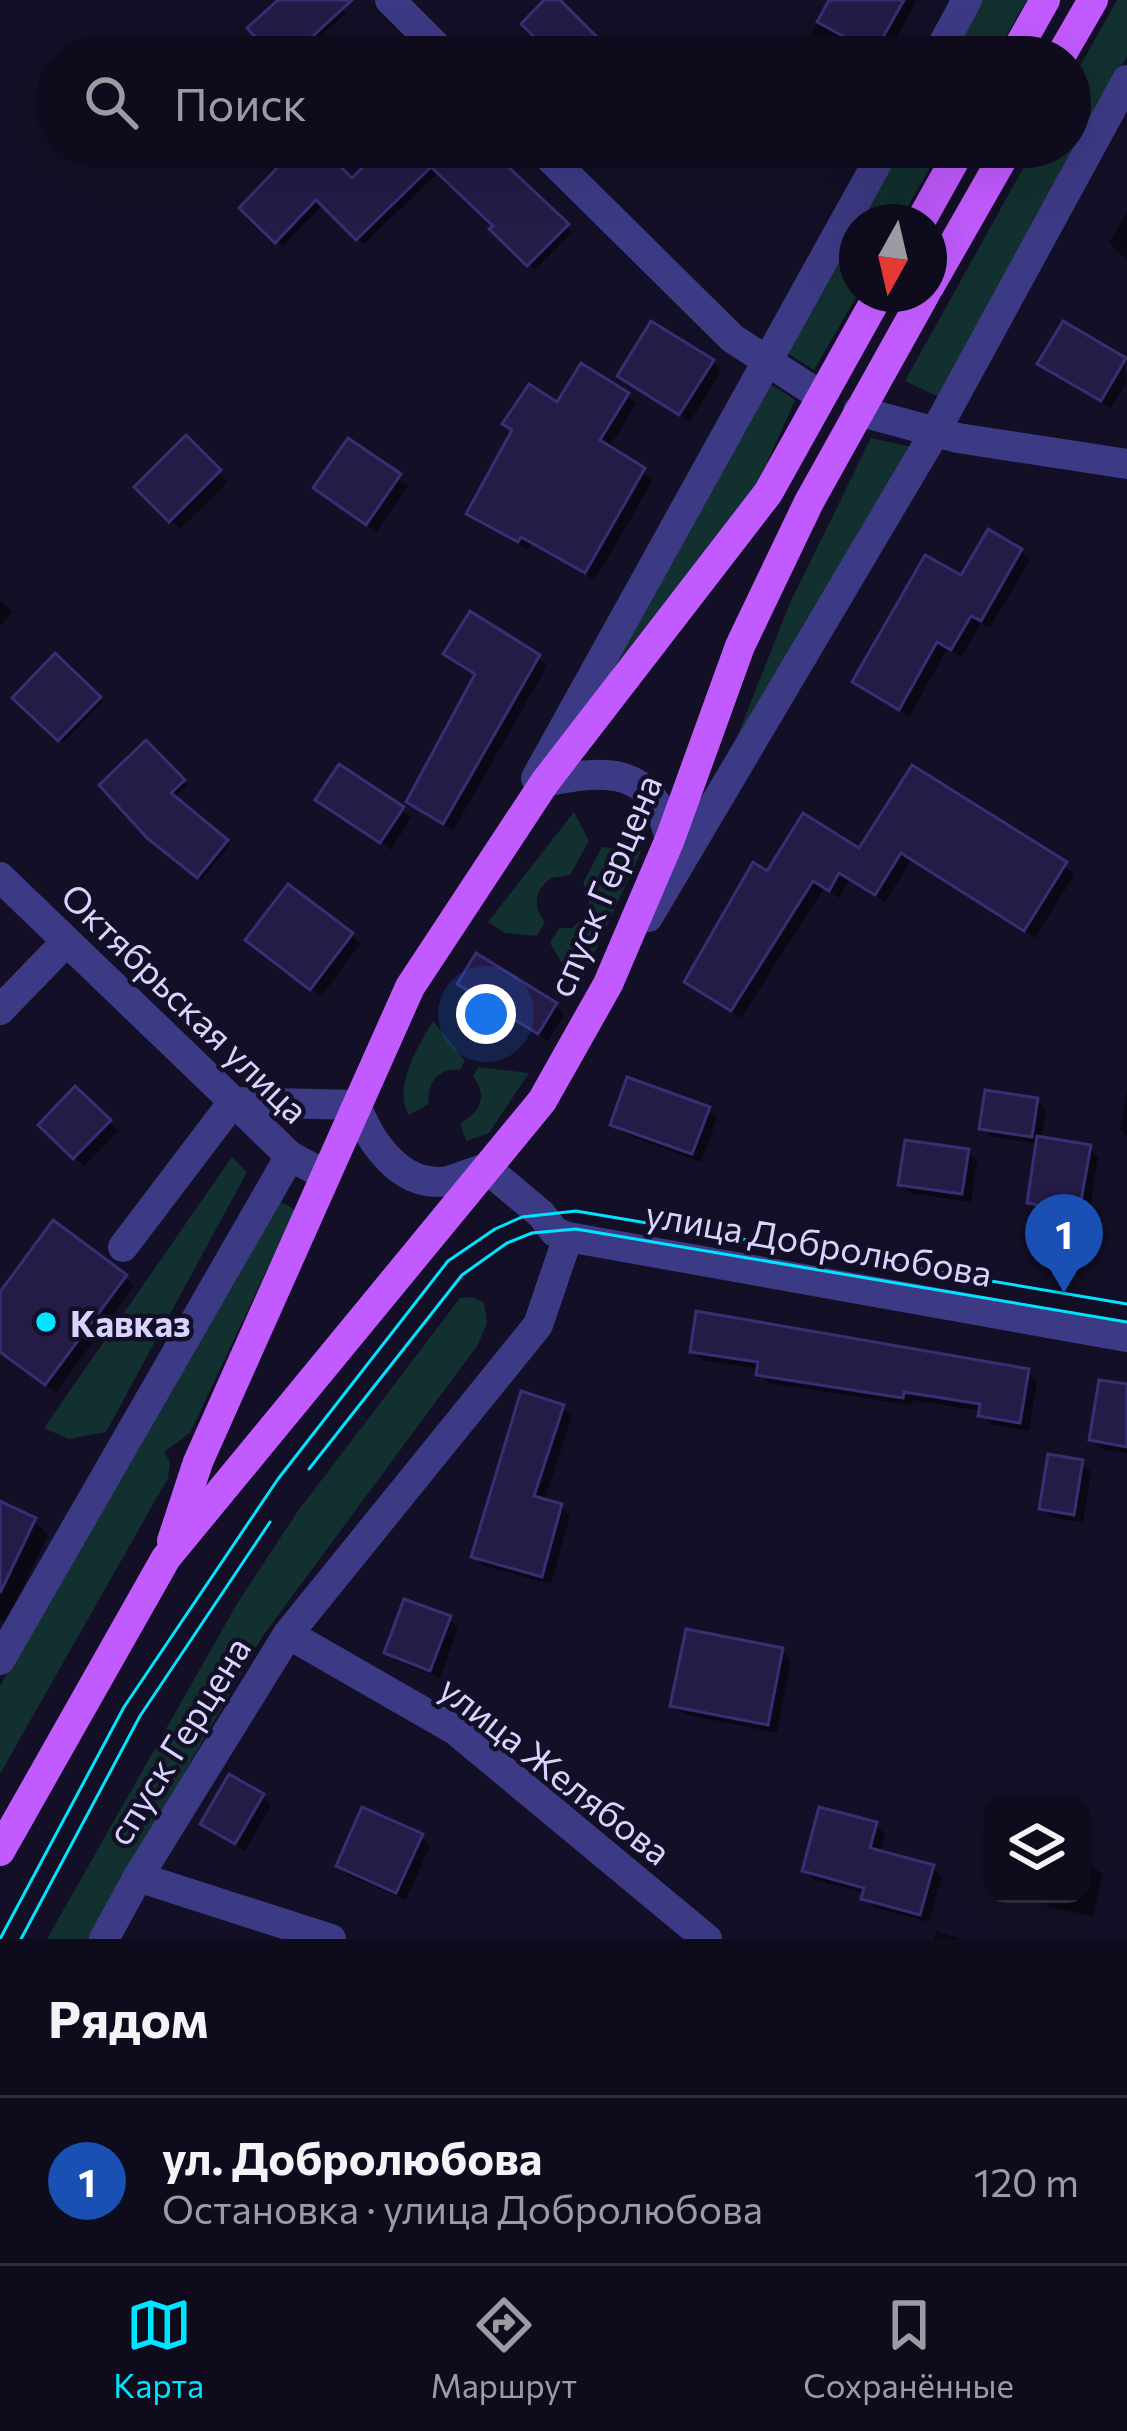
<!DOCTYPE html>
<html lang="ru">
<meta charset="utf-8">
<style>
body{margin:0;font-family:Commissioner,sans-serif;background:#171425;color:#f1f3f6}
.controls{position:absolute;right:36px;bottom:36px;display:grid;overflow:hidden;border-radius:24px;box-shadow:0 12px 48px #0002}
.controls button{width:108px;height:108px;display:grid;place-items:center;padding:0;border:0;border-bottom:3px solid #2e2b3b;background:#0e0b1c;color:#f1f3f6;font:60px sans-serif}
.compass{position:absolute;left:839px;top:204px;width:108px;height:108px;border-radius:50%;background:#0e0b1c;box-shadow:0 12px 48px #0002;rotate:188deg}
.you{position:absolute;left:486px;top:1014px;width:42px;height:42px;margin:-30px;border:9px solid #fff;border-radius:50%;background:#1a73e8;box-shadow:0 0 0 18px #1a73e833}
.badge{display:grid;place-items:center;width:78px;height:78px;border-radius:50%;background:#00e5ff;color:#fff;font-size:39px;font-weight:700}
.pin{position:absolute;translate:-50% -99px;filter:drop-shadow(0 3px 6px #0008)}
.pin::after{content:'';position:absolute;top:63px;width:42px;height:36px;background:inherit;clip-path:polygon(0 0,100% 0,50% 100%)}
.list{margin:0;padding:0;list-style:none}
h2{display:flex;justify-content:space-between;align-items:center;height:156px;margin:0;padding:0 48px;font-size:51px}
h2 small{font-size:39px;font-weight:400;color:#9b9ba3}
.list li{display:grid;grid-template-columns:78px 1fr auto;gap:36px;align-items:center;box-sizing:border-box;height:168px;padding:0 48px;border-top:3px solid #2e2b3b}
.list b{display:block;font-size:45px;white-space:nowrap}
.list p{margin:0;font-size:39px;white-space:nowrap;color:#9b9ba3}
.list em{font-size:39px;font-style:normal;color:#9b9ba3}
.icon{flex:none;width:66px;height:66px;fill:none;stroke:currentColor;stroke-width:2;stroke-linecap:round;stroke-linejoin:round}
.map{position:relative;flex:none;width:1127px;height:1939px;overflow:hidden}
.search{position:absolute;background:#0e0b1c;box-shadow:0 12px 48px #0002;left:36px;right:36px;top:36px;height:132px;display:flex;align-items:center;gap:30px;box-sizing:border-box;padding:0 42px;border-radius:66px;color:#9b9ba3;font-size:45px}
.sheet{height:324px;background:#0e0b1c}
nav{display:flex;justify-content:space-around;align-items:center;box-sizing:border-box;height:168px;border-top:3px solid #2e2b3b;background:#0e0b1c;font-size:33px;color:#9b9ba3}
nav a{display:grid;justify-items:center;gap:6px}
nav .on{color:#00e5ff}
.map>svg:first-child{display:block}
.green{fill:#12302f}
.shadow{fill:#0007}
.building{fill:#241b47;stroke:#3b2d73;stroke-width:3}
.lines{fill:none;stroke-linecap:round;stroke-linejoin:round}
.minor{stroke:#3d3a85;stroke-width:30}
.major{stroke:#c25bff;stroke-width:30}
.tram{stroke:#00e5ff;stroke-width:3}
.poi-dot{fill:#00e5ff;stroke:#130f26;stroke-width:4.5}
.labels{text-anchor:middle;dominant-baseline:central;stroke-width:9;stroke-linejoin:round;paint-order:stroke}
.street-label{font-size:36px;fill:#d9d4ff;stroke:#130f26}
.poi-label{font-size:36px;font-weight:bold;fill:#d9d4ff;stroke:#130f26;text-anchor:start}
</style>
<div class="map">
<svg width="1127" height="1939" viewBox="0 0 1127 1939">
<rect width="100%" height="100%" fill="#130f26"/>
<!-- green -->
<g class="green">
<polygon points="976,0 1027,0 994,57 944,57"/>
<polygon points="1117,0 1127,0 1127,56 939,397 905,381 1035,147 1070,147 1070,84"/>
<polygon points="894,147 942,147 899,222 857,222 858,294 814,370 781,349"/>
<polygon points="763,379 795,400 758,483 589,699"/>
<polygon points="871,438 912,447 728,760 790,603"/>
<path d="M574,812L589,841L570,875L551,878C535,890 532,906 545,922L537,936L505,933L488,922Z"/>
<polygon points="602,847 641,851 583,978 563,965 550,943 559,928 572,928 586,916 590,895 583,883"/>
<path d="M433,1021L465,1061L460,1070C438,1067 426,1084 429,1104L409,1115C392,1089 419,1044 433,1021Z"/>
<path d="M478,1067L529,1073L489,1133L466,1141L460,1123C481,1113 488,1095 473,1076Z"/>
<polygon points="232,1157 247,1172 106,1432 69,1439 44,1428"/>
<polygon points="275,1198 295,1210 190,1433 164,1452 170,1462 168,1478 0,1774 0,1686"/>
<polygon points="472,1297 484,1303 487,1324 477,1346 262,1637 90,1939 47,1939 238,1602 298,1511 460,1298"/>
</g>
<!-- shadow -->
<g class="shadow">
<polygon points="282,0 332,0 345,14 297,57 277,57"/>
<polygon points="831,0 917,0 886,57 798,57"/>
<polygon points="301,147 316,147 352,182 387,147 480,147 572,232 535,270 494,229 497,226 439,171 364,244 324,204 283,246 243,208"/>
<polygon points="1127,212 1127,260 1109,243"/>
<polygon points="1124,360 1127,381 1111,408 1041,364"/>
<polygon points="712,362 721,371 690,422 621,376"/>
<polygon points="627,395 636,404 608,449 653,480 595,580 531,544 528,549 478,523 469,514 514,432 558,406"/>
<polygon points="186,440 228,482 180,529 138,487"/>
<polygon points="348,442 408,486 376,532 317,488"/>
<polygon points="1021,551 1030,560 990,628 981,623 961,657 947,649 909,717 855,682"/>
<polygon points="0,600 13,612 0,626"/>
<polygon points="446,654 538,657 547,666 453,831 409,801 477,676"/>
<polygon points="55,657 102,702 63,743 16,697"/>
<polygon points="146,744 187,785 173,799 230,845 202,880 155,842"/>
<polygon points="913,769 1075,874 1035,938 911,860 885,902 849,880 839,898 824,888 741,1018 688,982 768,875 860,852"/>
<polygon points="319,800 402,809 411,818 391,850"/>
<polygon points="351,935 360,944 321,997 258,949"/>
<polygon points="461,984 555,1005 564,1014 548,1041"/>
<polygon points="76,1090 118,1131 84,1166 42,1125"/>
<polygon points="1127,1090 1127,1136 1120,1129"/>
<polygon points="1036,1101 1046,1110 1041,1140 1089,1148 1098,1157 1088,1220 1039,1212 1030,1202 1039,1144 992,1137 982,1128"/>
<polygon points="708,1110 717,1119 701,1162 623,1133 614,1124"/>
<polygon points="968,1152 977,1161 971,1202 910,1193 901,1184"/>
<polygon points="125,1277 134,1286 56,1392 0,1351 0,1297"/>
<polygon points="693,1351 1028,1372 1037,1382 1029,1431 991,1424 982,1415 982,1411 912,1400 911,1405 769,1383 760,1374 760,1369 702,1360"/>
<polygon points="1127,1387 1127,1453 1101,1449 1092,1439"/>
<polygon points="562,1407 572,1416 544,1502 561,1506 570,1516 551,1584 484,1566 475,1556"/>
<polygon points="1082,1463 1091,1472 1083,1523 1052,1517 1042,1508"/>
<polygon points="0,1504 34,1521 48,1535 6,1623 0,1620"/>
<polygon points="449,1619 458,1628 440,1678 397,1661 388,1652"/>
<polygon points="782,1651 791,1660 777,1733 683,1714 674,1705"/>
<polygon points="262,1796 271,1805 245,1851 204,1824"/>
<polygon points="875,1824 885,1834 879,1853 933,1868 942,1877 929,1922 874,1907 865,1898 866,1893 814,1880 805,1870"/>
<polygon points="421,1837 430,1846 406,1900 348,1875 339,1866"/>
<polygon points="1082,1863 1092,1865 1102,1875 1093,1916 1048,1907 1040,1894 1082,1894"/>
<polygon points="936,1931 961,1939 934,1939"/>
</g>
<!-- building -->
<g class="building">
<polygon points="278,0 352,0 290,57 273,57 247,28"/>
<polygon points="544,0 560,0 617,57 555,57 521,24"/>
<polygon points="829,0 904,0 874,53 817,22"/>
<polygon points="297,147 320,147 352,178 383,147 487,147 569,224 527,266 489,229 493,226 431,167 356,240 316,200 275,243 239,208"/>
<polygon points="651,321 714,360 679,415 617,376"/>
<polygon points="1063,321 1126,358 1101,401 1037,364"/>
<polygon points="581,363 629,393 600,440 645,468 585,573 521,537 518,542 466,514 512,430 502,424 529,384 557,402"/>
<polygon points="186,435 221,470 169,522 134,487"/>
<polygon points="348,438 401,474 366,525 313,488"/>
<polygon points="988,529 1022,549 981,621 971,616 951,650 937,642 899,710 852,682 925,555 961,575"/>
<polygon points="470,611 540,655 443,824 406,802 475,674 443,654"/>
<polygon points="55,653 101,697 58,741 12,698"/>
<polygon points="146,740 185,780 171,793 228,840 197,878 147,838 99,785"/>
<polygon points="339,764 404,807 380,843 315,800"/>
<polygon points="912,765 1067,862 1024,931 901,853 875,895 839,873 829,891 813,881 731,1011 684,982 753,862 767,871 803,813 859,848"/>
<polygon points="288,884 353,933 310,990 245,940"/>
<polygon points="476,953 557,1003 538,1034 457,984"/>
<polygon points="627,1077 710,1107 692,1154 610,1125"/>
<polygon points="75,1086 111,1120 73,1159 38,1125"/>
<polygon points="985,1090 1038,1098 1032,1137 979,1129"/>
<polygon points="1037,1136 1091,1145 1079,1212 1027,1203"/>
<polygon points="905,1140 969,1149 962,1194 898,1185"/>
<polygon points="53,1220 127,1275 45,1385 0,1352 0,1292"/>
<polygon points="696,1311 1029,1369 1020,1423 978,1416 980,1404 904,1392 903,1398 756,1375 758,1362 690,1352"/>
<polygon points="1099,1380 1127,1384 1127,1447 1089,1440"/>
<polygon points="521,1391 564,1405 534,1496 562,1504 542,1577 471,1557"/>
<polygon points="1048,1454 1083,1460 1074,1515 1039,1509"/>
<polygon points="0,1501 36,1518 0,1593"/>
<polygon points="404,1599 451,1616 430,1671 384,1653"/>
<polygon points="686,1629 783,1648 768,1725 670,1706"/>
<polygon points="229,1774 264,1794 235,1844 200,1824"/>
<polygon points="362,1807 423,1834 396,1893 336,1866"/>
<polygon points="819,1807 877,1822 870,1848 934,1865 920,1915 861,1899 864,1888 802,1871"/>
</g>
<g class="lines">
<!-- minor -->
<g class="minor">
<polyline points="390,0 447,57"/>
<polyline points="936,57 967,0"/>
<polyline points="539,147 732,338 821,396"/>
<polyline points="858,411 958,438 1127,464"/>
<polyline points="536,778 886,147"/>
<path d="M545,782C607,769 653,766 670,839"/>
<polyline points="0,877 290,1156 325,1175"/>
<polyline points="648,917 935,432 1127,80"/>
<polyline points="0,1010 66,942"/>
<path d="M123,1247L233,1102L356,1105C370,1142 401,1189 448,1181C460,1178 473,1172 486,1168L541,1214L555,1232L568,1237L1127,1337"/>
<polyline points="288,1634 455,1730 707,1939"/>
<polyline points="0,1660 290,1156"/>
<polyline points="138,1877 331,1939"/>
<polyline points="104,1939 138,1877 288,1634 538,1325 568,1237"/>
</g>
<!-- major -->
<g class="major">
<polyline points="1013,57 1045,0"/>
<polyline points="1060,57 1093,0"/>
<polyline points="920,222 962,147"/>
<polyline points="929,287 1009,147"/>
<polyline points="172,1541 198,1462 410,987 545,782 768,493 879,294"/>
<polyline points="0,1851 166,1558 542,1101 608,984 670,839 740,646 809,502 925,294"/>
</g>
<!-- tram -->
<g class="tram">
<polyline points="309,1469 462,1275 507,1243 532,1233 576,1229 1127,1322"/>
<polyline points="0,1939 124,1707 278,1479 448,1261 495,1229 522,1217 576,1211 1127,1304"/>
<polyline points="21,1939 140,1716 270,1522"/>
</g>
</g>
<!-- markers -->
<circle class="poi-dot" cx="46" cy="1322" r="12"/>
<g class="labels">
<!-- street labels -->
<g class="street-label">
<text transform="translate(603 885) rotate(-67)">спуск Герцена</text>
<text transform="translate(186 1002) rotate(44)">Октябрьская улица</text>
<text transform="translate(819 1242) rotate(10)">улица Добролюбова</text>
<text transform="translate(177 1740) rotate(-58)">спуск Герцена</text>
<text transform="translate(556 1769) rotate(38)">улица Желябова</text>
</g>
<!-- poi labels -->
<g class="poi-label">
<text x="70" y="1322">Кавказ</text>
</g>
</g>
</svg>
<div class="controls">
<button><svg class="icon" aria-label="layers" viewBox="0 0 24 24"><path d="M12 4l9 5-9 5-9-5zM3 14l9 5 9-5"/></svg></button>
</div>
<svg class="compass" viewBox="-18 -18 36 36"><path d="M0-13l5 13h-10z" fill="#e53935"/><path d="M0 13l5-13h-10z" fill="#9b9ba3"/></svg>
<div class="you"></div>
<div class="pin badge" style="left:1064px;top:1293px;background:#1a4fb4">1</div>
<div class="search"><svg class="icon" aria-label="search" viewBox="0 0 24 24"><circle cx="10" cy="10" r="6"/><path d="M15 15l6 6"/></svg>Поиск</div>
</div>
<section class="sheet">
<h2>Рядом<small></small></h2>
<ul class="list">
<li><span class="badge" style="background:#1a4fb4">1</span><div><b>ул. Добролюбова</b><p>Остановка · улица Добролюбова</p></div><em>120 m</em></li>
</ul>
</section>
<nav>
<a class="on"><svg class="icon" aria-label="map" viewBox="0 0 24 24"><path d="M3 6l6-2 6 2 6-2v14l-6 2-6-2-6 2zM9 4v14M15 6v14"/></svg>Карта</a>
<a><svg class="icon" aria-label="directions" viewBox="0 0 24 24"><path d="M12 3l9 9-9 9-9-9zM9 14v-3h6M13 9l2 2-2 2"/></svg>Маршрут</a>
<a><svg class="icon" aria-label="saved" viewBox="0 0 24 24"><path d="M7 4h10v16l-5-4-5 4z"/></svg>Сохранённые</a>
</nav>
